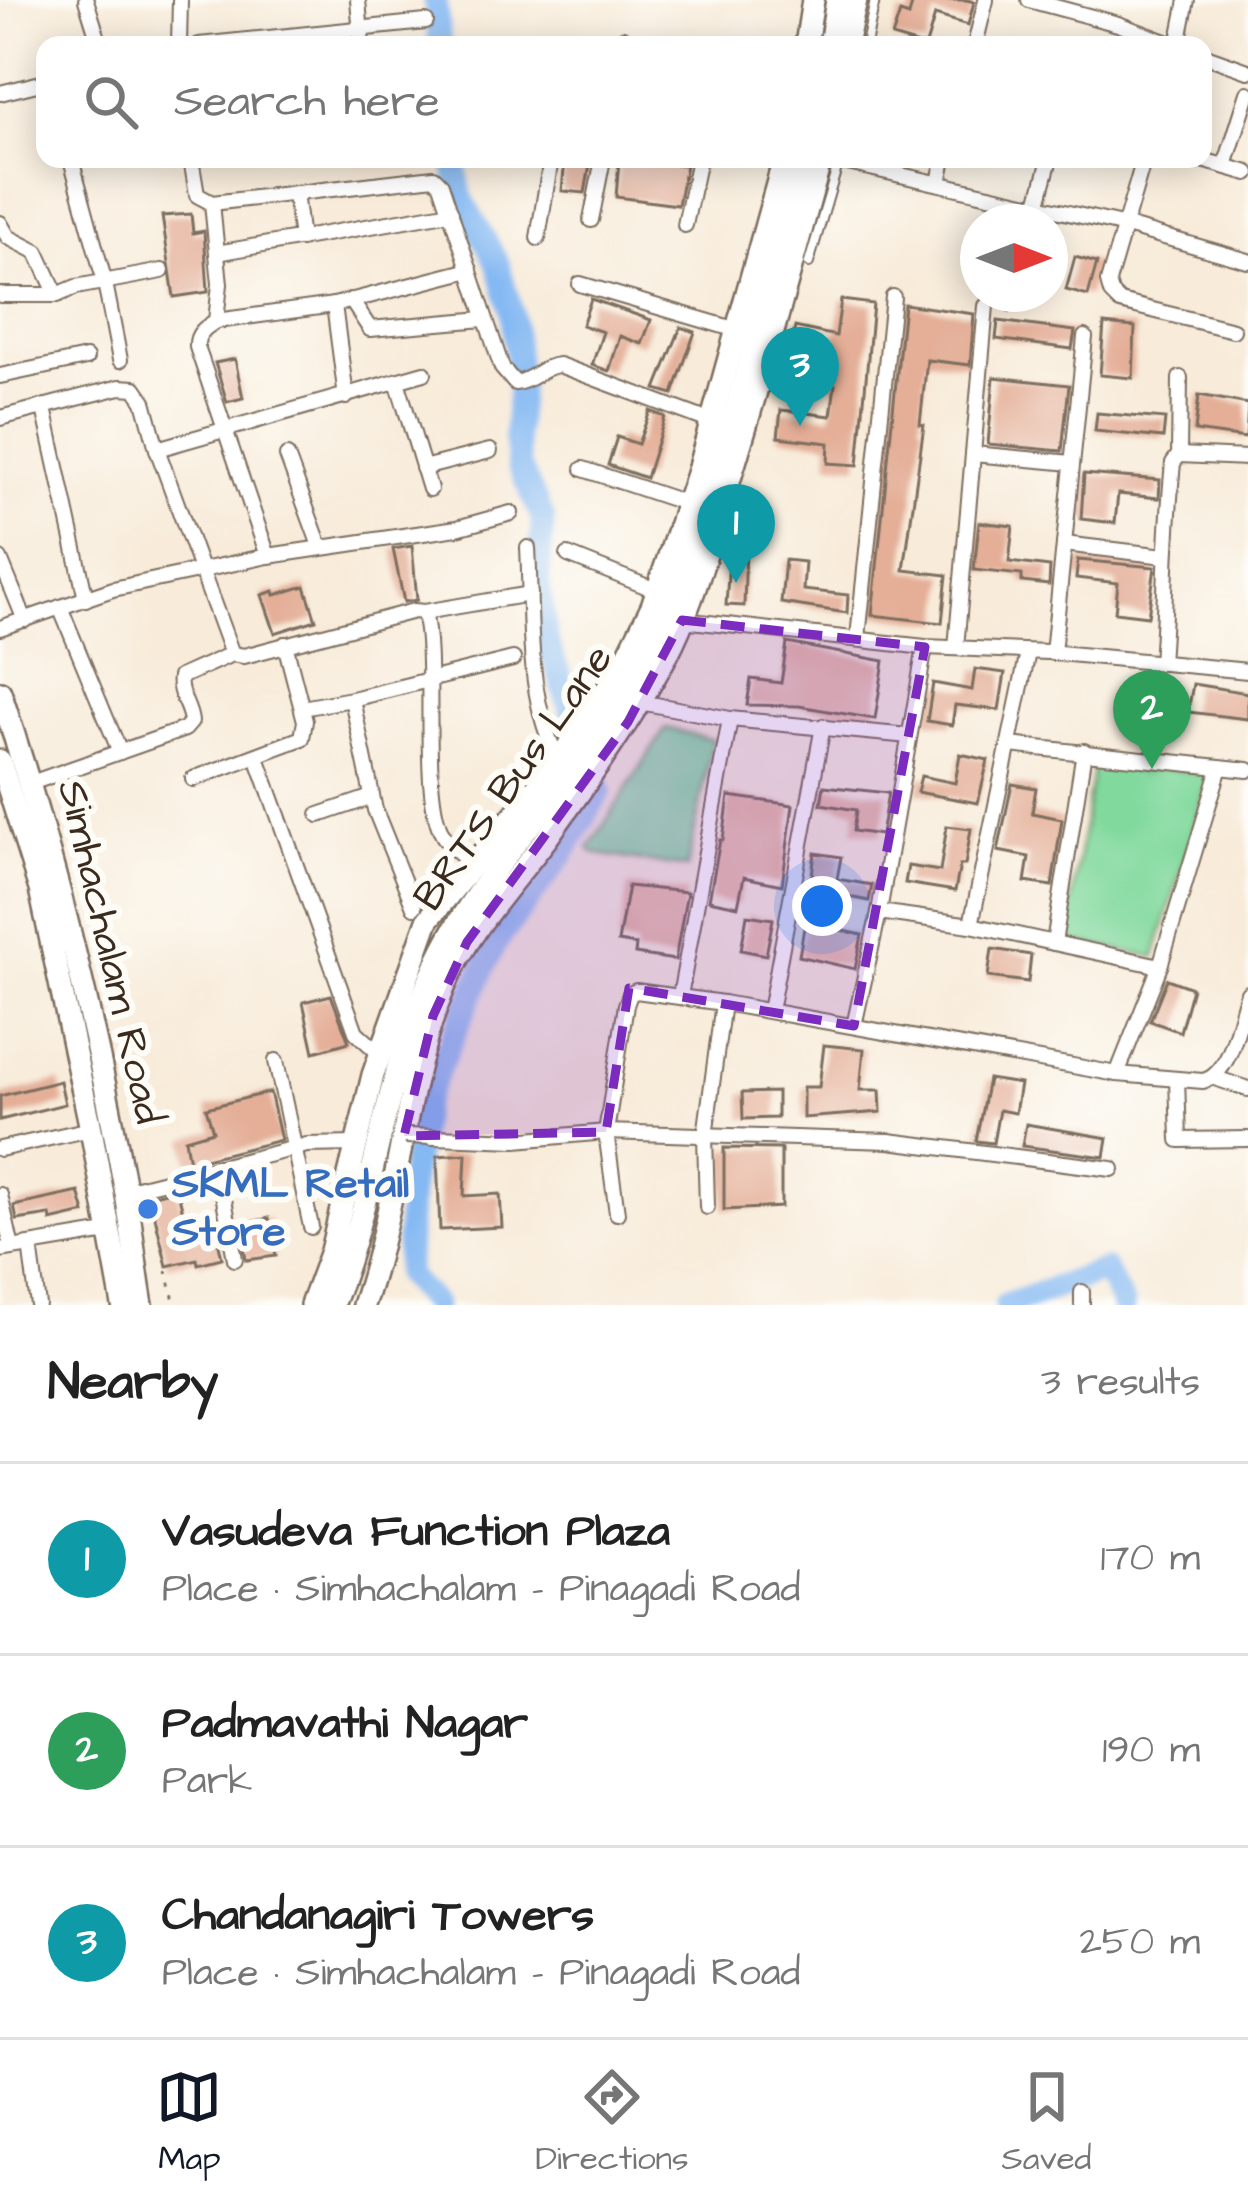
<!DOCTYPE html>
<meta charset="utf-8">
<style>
body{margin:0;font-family:"Architects Daughter",sans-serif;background:#f2f2f2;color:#222}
.compass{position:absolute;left:960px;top:204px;width:108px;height:108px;border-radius:50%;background:#fff;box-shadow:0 6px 30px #0003;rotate:90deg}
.you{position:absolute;left:822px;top:906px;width:42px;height:42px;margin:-30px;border:9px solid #fff;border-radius:50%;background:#1a73e8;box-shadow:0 0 0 18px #1a73e833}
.badge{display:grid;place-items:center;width:78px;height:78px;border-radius:50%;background:#111827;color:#fff;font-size:39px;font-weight:700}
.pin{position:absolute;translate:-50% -99px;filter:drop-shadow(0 3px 6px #0008)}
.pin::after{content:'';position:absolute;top:63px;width:42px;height:36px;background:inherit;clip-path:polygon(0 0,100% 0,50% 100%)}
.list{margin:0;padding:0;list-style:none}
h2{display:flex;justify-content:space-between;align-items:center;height:156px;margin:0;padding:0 48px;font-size:51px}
h2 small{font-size:39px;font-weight:400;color:#767676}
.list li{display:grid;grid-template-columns:78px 1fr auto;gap:36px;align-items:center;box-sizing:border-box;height:192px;padding:0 48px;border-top:3px solid #e0e0e0}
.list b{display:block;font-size:45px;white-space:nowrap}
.list p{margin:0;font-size:39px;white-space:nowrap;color:#767676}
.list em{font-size:39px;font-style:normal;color:#767676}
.icon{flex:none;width:66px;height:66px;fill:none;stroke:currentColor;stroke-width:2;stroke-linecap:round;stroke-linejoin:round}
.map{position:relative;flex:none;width:1248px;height:1305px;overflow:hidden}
.search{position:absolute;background:#fff;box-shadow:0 6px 30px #0003;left:36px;right:36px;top:36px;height:132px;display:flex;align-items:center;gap:30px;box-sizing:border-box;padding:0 42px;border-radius:24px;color:#767676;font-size:45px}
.sheet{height:732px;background:#fff}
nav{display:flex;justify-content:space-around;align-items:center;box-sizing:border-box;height:168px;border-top:3px solid #e0e0e0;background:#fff;font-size:33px;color:#767676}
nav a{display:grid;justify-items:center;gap:6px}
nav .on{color:#111827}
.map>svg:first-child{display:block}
.green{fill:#81d99d;stroke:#5e825e;stroke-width:3}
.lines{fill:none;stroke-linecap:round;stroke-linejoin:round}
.river{stroke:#85b9f3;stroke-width:24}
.building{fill:#e4ae97}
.service-casing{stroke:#7d6e5f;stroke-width:12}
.minor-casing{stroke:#7d6e5f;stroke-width:18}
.primary-casing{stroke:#7d6e5f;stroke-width:26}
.path{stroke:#7d6e5f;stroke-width:3;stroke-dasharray:3 9;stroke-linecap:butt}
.service{stroke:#fff;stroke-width:8}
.minor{stroke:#fff;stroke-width:14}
.primary{stroke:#fff;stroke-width:21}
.minor-bridge-casing{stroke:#7d6e5f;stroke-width:18;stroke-linecap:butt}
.minor-bridge{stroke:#fff;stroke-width:14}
.marked{fill:#7b2cbf;fill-opacity:0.2;stroke:#7b2cbf;stroke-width:9;stroke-dasharray:24 15;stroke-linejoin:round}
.shop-dot{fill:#3f7fe0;stroke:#fdfcf7;stroke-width:4.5}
.labels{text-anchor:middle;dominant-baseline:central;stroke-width:12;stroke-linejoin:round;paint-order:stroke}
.street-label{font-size:42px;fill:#3b2a1e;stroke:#fdfcf7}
.shop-label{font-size:42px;font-weight:bold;fill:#366cbe;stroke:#fdfcf7;text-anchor:start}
</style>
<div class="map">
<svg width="1248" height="1305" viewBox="0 0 1248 1305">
<rect width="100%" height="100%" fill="#fdfcf7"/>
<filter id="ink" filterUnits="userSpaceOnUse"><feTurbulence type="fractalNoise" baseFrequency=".00833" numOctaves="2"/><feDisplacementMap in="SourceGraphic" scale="24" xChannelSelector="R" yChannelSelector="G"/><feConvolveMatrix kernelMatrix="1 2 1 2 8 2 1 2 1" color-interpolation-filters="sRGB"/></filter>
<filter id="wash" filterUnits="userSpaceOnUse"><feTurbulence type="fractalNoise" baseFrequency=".004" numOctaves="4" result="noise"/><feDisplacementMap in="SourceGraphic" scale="48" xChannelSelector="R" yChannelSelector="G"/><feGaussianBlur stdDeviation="2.7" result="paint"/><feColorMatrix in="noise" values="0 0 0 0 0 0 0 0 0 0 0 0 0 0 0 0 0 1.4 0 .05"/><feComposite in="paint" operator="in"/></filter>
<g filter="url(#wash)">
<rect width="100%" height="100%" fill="#f8ebd9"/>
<!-- green -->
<g class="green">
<polygon points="666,728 713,740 687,868 593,853 589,848"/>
<polygon points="1094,762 1210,773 1155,957 1065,940"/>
</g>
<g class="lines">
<!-- river -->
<g class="river">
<polyline points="435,0 440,45"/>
<polyline points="434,1305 406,1275 410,1183 423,1103 494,945 563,854 600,791 547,641 538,582 543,518 519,466 515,437 519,383 512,314 498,264 461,197 454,159"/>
<polyline points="1006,1305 1105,1270 1123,1305"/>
</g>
</g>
<g id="blocks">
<!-- building -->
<g class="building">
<polygon points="913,0 967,0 974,2 968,25 935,15 926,45 919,45 892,37 900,13 909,16"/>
<polygon points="565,159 591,159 585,193 562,191"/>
<polygon points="619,161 686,165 678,205 616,197"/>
<polygon points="191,214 193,233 204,231 208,292 174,297 162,216"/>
<polygon points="1075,257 1097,263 1088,296 1066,290"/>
<polygon points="591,299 651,320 642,344 620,336 609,371 592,365 603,332 582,325"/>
<polygon points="841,300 873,304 858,465 828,463 829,443 778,437 781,410 831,416 835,385 785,374 795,327 836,336"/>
<polygon points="904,304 974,314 970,365 927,360 920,424 924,425 904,570 947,575 942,623 872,615"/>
<polygon points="998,321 1075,331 1072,349 996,339"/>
<polygon points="1104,324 1135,327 1133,378 1100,375"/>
<polygon points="681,327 695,332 673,394 656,389"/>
<polygon points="235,359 243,398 227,402 215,363"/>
<polygon points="994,377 1069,385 1062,451 988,444"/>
<polygon points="1199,395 1248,404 1246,438 1195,431"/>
<polygon points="650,411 665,417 646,478 608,465 617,437 638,444"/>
<polygon points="1097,413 1165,419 1163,438 1095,431"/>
<polygon points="1084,474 1160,480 1159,498 1118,494 1115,523 1081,519"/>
<polygon points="979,522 1013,526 1009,562 1050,567 1049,585 1022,582 1022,575 974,570"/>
<polygon points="412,546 417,600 404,602 393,549"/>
<polygon points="730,546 746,546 744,606 726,605"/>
<polygon points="785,560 805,562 803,590 848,595 847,613 781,603"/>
<polygon points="1078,560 1155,567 1148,616 1115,612 1118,583 1076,578"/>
<polygon points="305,586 316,620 275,633 262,595 274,591 275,595"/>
<polygon points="787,643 884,661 875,719 799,706 747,705 751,679 781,683"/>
<polygon points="975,669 1005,673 999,710 955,705 952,725 927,721 933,683 972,690"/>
<polygon points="1193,684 1248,693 1248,719 1188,712"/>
<polygon points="960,754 988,760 978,803 917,792 921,776 955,783"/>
<polygon points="1012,784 1036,788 1032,813 1062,819 1052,886 1025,882 1029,857 998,851"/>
<polygon points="824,786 888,793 881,835 853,831 856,810 821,804"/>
<polygon points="729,796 793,805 782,885 744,877 738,906 709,900 720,840 723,840"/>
<polygon points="947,826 971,829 965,865 960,865 955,891 905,883 908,866 940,871"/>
<polygon points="815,853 841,857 837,879 872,885 869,901 810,889"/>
<polygon points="628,886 687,892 675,960 635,954 636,945 618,942"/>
<polygon points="747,915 773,919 766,955 741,950"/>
<polygon points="805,922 862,935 855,969 799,956"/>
<polygon points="992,949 1031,955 1028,982 988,977"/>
<polygon points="1167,979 1192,988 1180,1032 1150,1021"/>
<polygon points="331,995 349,1042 314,1052 303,1002"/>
<polygon points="824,1045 864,1049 860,1090 880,1090 881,1112 803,1118 803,1087 819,1087"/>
<polygon points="988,1079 1020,1084 1015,1113 999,1110 993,1143 976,1141"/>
<polygon points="60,1081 65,1104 0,1120 0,1096"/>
<polygon points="270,1092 281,1140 189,1163 185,1139 213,1131 206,1108"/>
<polygon points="777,1092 777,1118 743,1119 742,1093"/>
<polygon points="1026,1124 1108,1138 1105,1157 1022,1146"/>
<polygon points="724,1148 781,1149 781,1207 724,1210"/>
<polygon points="466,1154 464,1196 500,1194 502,1227 440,1230 437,1156"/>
<polygon points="177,1189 190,1238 216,1232 222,1258 198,1264 197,1259 167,1266 150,1196"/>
<polygon points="79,1192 85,1213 51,1221 50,1215 17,1220 14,1206"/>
<polygon points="269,1218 276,1256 246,1260 240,1224"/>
</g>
</g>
</g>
<g filter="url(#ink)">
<use href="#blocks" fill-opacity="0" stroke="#7d6e5f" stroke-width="3"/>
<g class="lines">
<defs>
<g id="service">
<polyline points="866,45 875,0"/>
<polyline points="809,263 839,161"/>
</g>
<g id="minor">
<polyline points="86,0 100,45"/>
<polyline points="358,0 362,45"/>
<polyline points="1029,0 1118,24 1174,45"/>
<polyline points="179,45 180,0"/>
<polyline points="199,45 426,22"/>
<polyline points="622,45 623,38"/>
<polyline points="975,45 986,0"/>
<polyline points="1178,45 1187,0"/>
<polyline points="1203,55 1248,71"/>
<polyline points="0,93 45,82"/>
<polyline points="71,159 105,283 120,360"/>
<path d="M191,159L197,195L212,203L434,177L441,184L502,368L515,383C533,381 542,366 559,365L712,422"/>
<polyline points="830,159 1126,226 1248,261"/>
<polyline points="1144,159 1108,282 1111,293 1120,302 1233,330"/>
<polyline points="1199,159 1248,173"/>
<polyline points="1225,166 1248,93"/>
<polyline points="939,182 944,159"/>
<polyline points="295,193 301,239"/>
<polyline points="212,203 220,284 216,321"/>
<polyline points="591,220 603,159"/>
<polyline points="1033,222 1050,159"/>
<polyline points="0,223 8,237 37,252 57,295"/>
<polyline points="685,225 699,159"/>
<polyline points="538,238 551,159"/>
<polyline points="217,253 451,212"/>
<polyline points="580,284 737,330"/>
<polyline points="0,295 57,295 76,287 162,271"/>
<polyline points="351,300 370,329 484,319"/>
<polyline points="1011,304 1014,294"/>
<polyline points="334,305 346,397"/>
<polyline points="0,376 86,358"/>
<polyline points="397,381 430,489"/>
<polyline points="44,408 86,599"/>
<path d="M0,418L120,387L135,388L144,401L157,449L232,654L244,656L414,611L424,612C437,667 419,799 444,837C451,847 463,856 471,864"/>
<polyline points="157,449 424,373"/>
<polyline points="973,454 1072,463"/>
<polyline points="1179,455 1180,378"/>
<polyline points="287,456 320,546"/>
<polyline points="423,468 490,451"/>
<polyline points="583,469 688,504"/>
<polyline points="1064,544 1165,556"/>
<path d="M528,548C532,616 525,699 559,760"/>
<polyline points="568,555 658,591"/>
<polyline points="268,556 457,528 511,513"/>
<polyline points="0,559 25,620"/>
<polyline points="60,607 120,752"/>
<polyline points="424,612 530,594"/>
<polyline points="682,620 925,647 1048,652 1248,671"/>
<path d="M0,628L113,589L268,556L197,347C196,333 205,328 216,321L334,305L470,270"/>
<polyline points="858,638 893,297"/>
<polyline points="956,648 986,306"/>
<polyline points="1053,653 1085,337"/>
<path d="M1161,663C1166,596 1166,530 1173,463L1179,455L1248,458"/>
<polyline points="640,702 730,719 909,736"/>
<polyline points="302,708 352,699"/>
<polyline points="1009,745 1248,770"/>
<polyline points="257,757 356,1032 380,1054"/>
<polyline points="193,779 302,738 305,721 285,644"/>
<path d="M31,783L185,729L191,722C190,706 177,694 180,677L232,654"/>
<polyline points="319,815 372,797"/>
<polyline points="414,907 375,810 352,699 513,659"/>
<polyline points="879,912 971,925 1160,966"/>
<polyline points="971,925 1028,652"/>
<polyline points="1054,943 1084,751"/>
<polyline points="680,996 730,719"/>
<path d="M723,1003L1117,1074L1203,1081C1232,1074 1239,1019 1248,993"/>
<polyline points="770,1011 823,726"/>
<polyline points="854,1026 879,912 925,647"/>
<polyline points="276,1061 311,1227"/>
<polyline points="1117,1074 1160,966 1220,767"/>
<polyline points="1215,1078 1248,1089"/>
<polyline points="1177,1079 1179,1140 1248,1139"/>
<polyline points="465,1138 516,1140 606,1132 889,1141 1112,1169"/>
<polyline points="0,1149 91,1129"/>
<polyline points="218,1167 235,1259"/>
<polyline points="125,1191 307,1145 356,1144"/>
<polyline points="0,1195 12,1248"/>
<polyline points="617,1213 606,1132 626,1005 630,994 636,991 723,1003 705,1136 707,1207"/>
<polyline points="30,1245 38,1305"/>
<polyline points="0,1250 113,1231"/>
<polyline points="1082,1305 1082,1292"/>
</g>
<g id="primary">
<polyline points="806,45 813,0"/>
<polyline points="830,45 837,0"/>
<polyline points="846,45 856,0"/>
<path d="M0,692C54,853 94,1020 125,1188C132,1226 135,1266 142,1305"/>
<polyline points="0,761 40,889 91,1129 123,1305"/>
<polyline points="311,1305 331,1251 373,1075 428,920 559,760 623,665 652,606 697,474 784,159"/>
<path d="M332,1305C362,1233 374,1153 395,1078C405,1040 420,1002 435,967C476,873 570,791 622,700C714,541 753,335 804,159"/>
<path d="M363,1305C399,1202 402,1089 444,988C468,930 510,887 547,838C590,778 632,719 667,655C692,607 706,552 723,501C759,388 789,273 821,159"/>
</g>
</defs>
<!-- service casing -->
<use href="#service" class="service-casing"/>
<!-- minor casing -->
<use href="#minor" class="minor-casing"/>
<!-- primary casing -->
<use href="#primary" class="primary-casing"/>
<!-- path -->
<polyline class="path" points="167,1271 175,1305"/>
<!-- service -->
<use href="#service" class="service"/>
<!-- minor -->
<use href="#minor" class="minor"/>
<!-- primary -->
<use href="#primary" class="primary"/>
<defs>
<polyline id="minor-bridge" points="405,1136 465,1138"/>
</defs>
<!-- minor-bridge casing -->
<use href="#minor-bridge" class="minor-bridge-casing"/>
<!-- minor-bridge -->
<use href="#minor-bridge" class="minor-bridge"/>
</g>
</g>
<!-- marked area -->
<path class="marked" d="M682,620L925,647L854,1026L629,988L606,1132L404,1136L433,1016L467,942L628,722Z"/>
<!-- markers -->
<circle class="shop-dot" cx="148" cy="1209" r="12"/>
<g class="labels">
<!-- street labels -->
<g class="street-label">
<text transform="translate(514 778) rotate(-55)">BRTS Bus Lane</text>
<text transform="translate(110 952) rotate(77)">Simhachalam Road</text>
</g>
<!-- shop labels -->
<g class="shop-label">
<text x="172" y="1185">SKML Retail<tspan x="172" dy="48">Store</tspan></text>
</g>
</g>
</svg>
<svg class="compass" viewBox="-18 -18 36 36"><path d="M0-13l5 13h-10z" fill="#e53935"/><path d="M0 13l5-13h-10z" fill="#767676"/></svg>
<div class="you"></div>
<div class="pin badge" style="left:736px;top:583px;background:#0f9aa8">1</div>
<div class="pin badge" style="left:1152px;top:769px;background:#2e9e5b">2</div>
<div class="pin badge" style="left:800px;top:426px;background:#0f9aa8">3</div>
<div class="search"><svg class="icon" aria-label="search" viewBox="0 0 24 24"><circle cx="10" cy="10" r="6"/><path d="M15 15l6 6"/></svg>Search here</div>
</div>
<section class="sheet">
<h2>Nearby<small>3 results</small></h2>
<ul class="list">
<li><span class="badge" style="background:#0f9aa8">1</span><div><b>Vasudeva Function Plaza</b><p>Place · Simhachalam - Pinagadi Road</p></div><em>170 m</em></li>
<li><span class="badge" style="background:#2e9e5b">2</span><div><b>Padmavathi Nagar</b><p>Park</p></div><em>190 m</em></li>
<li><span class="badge" style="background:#0f9aa8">3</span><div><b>Chandanagiri Towers</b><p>Place · Simhachalam - Pinagadi Road</p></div><em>250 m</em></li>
</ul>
</section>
<nav>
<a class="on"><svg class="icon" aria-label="map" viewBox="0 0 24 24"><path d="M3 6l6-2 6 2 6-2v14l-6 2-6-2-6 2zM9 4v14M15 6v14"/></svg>Map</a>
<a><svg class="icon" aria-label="directions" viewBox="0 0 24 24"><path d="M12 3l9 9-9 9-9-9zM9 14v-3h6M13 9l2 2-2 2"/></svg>Directions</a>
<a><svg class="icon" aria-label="saved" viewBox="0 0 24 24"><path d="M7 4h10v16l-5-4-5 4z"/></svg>Saved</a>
</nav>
